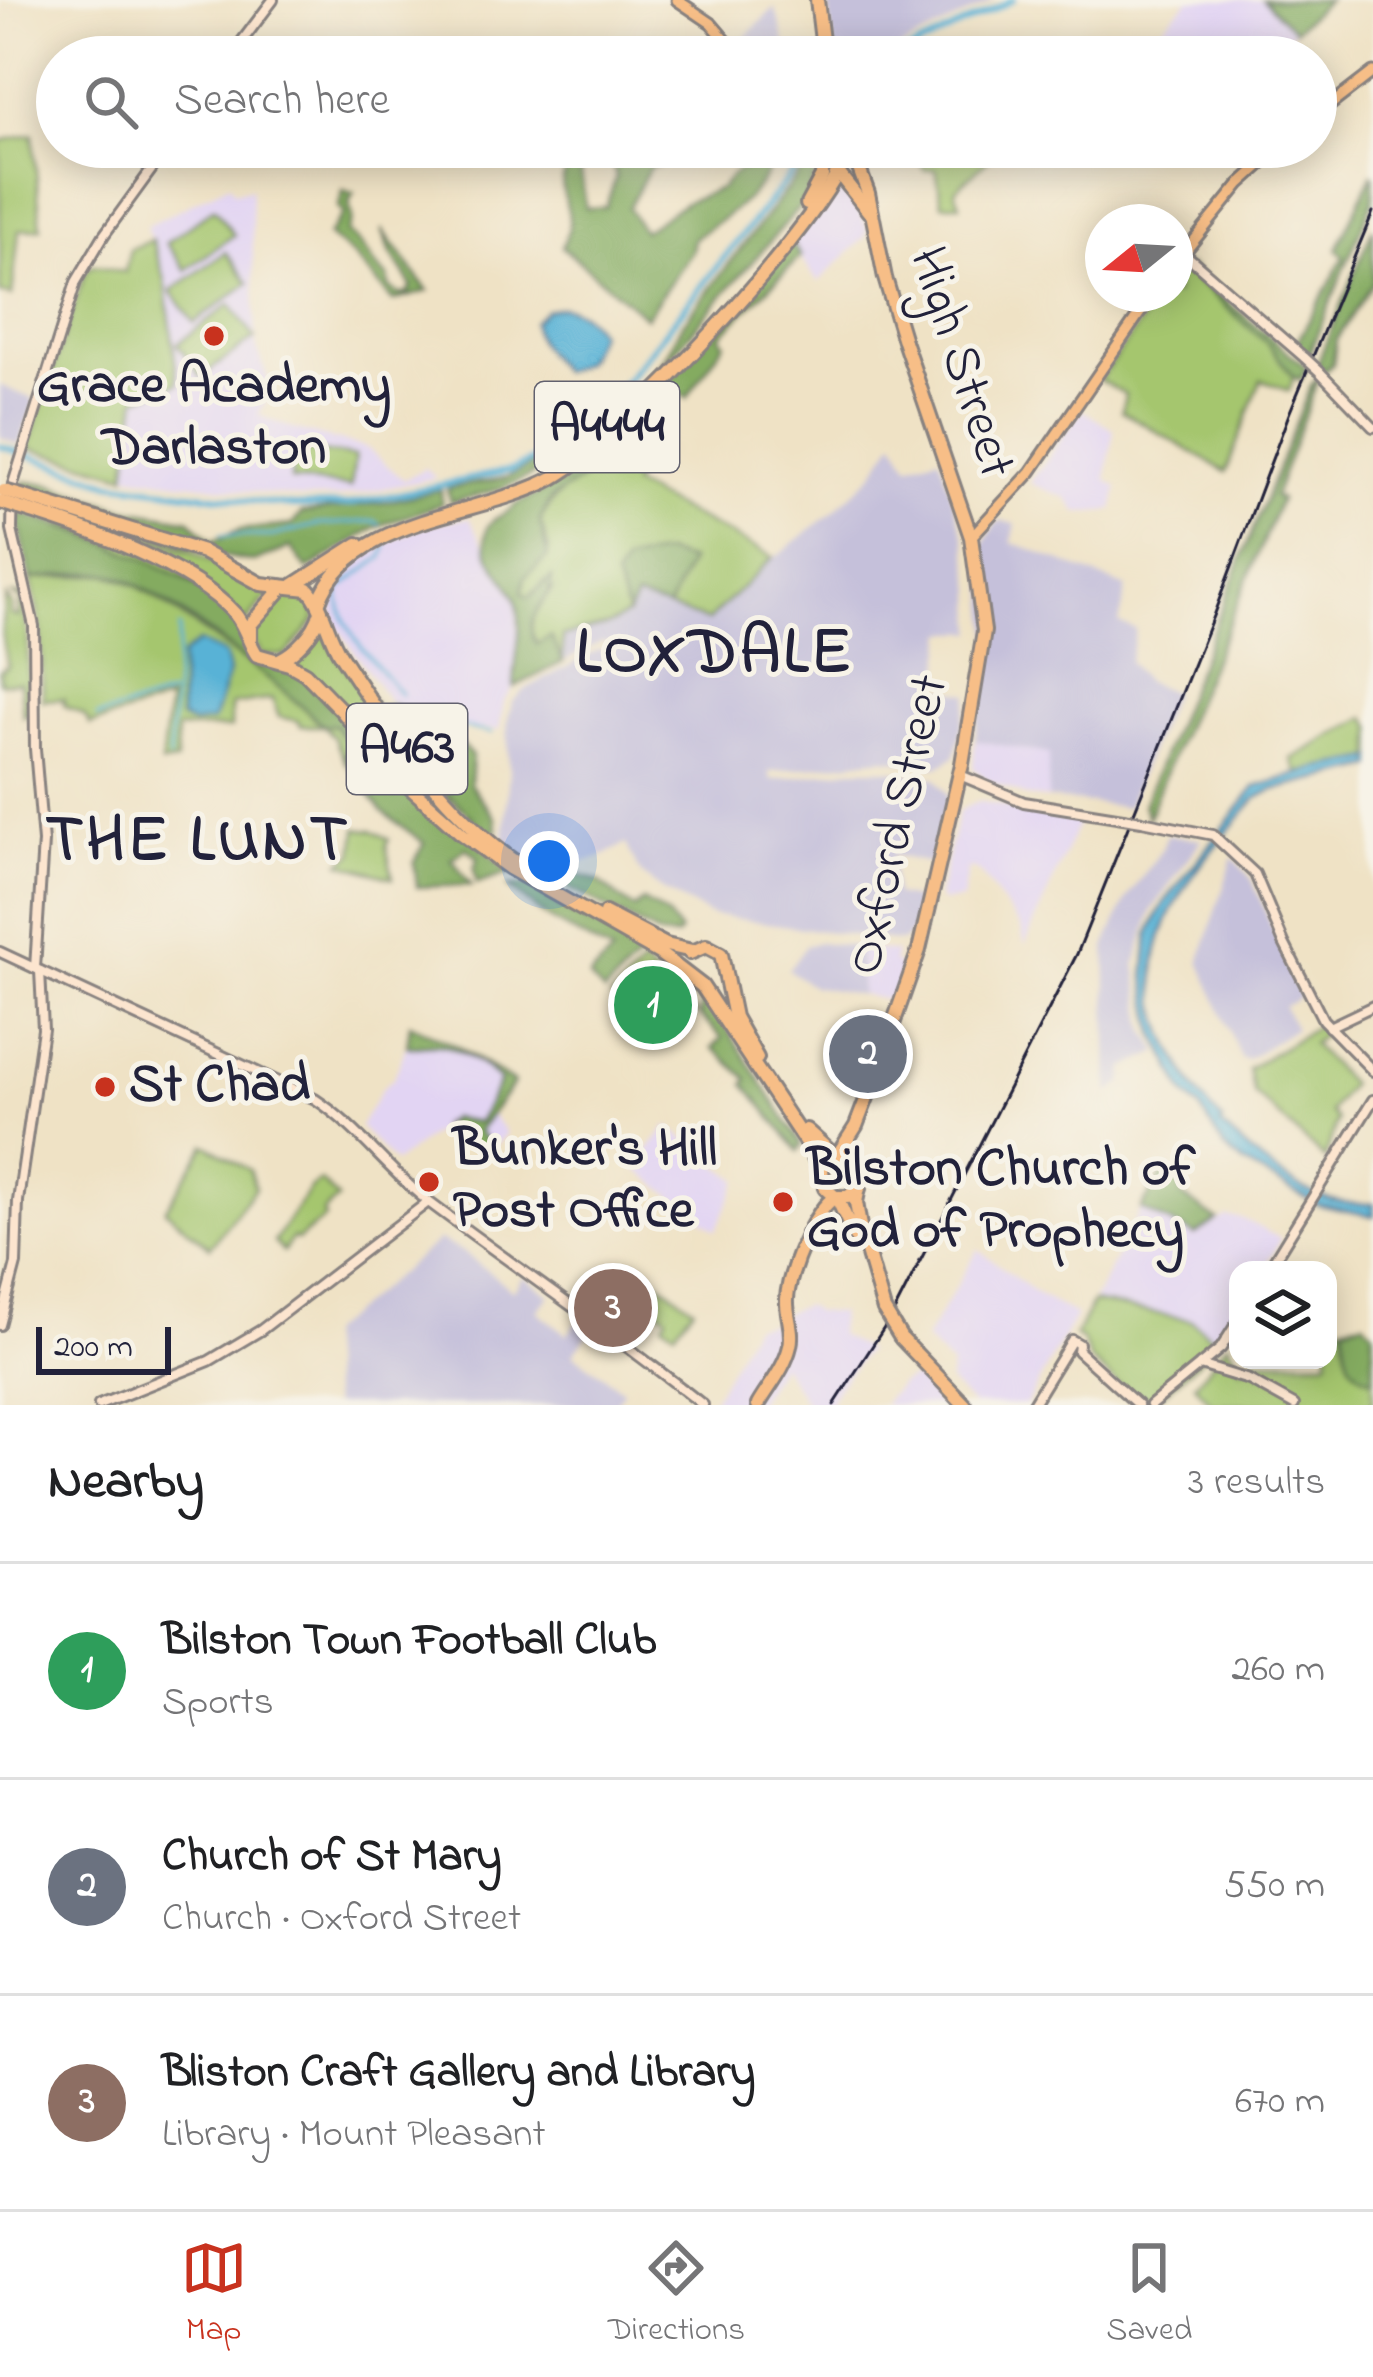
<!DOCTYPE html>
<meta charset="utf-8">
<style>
body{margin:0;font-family:"Indie Flower",sans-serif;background:#f2f2f2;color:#202124}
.controls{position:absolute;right:36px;bottom:36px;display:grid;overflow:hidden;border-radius:24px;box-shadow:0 6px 30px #0003}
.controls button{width:108px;height:108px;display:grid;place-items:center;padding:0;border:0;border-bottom:3px solid #e0e0e0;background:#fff;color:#202124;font:60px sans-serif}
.compass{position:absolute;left:1085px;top:204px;width:108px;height:108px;border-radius:50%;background:#fff;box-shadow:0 6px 30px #0003;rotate:252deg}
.scale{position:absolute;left:36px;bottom:30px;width:135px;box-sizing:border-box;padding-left:12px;border:6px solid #22223b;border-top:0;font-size:33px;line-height:42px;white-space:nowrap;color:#22223b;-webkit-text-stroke:9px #f7f3e8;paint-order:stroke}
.you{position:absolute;left:549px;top:861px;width:42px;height:42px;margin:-30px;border:9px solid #fff;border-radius:50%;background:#1a73e8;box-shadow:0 0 0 18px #1a73e833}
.badge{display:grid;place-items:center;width:78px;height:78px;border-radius:50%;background:#c8321e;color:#fff;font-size:39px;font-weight:700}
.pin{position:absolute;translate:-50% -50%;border:6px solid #fff;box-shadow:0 3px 12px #0006}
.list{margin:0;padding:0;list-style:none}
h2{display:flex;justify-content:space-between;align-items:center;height:156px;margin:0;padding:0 48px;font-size:51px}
h2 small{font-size:39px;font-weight:400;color:#757577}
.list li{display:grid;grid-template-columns:78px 1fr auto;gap:36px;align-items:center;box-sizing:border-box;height:216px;padding:0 48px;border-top:3px solid #e0e0e0}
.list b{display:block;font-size:45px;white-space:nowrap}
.list p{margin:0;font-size:39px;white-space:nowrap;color:#757577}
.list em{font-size:39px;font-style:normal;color:#757577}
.icon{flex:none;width:66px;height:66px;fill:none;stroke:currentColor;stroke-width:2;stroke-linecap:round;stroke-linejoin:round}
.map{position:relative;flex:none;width:1373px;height:1405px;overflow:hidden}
.search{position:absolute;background:#fff;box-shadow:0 6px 30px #0003;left:36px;right:36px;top:36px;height:132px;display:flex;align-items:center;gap:30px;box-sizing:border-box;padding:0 42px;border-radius:66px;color:#757577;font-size:45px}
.sheet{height:804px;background:#fff}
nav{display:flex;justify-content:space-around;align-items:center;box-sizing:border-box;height:168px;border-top:3px solid #e0e0e0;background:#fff;font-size:33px;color:#757577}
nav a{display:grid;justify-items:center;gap:6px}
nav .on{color:#c8321e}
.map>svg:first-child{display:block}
.built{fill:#e2d4f3}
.industrial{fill:#c5c0da}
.green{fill:#a5c66e;stroke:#647454;stroke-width:3}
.forest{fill:#84ab61;stroke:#53664e;stroke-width:3}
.water{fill:#59b2d6;stroke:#3e6a88;stroke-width:3}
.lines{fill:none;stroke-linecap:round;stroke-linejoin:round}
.stream{stroke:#59b2d6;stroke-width:3}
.canal{stroke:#59b2d6;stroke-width:6}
.secondary-casing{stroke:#888280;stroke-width:14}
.primary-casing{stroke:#888280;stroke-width:15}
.highway-casing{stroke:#888280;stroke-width:18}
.secondary{stroke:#fce5cf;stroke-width:8}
.primary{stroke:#f7be87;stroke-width:9}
.highway{stroke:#f7be87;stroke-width:12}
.tram{stroke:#22223b;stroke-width:3}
.secondary-bridge-casing{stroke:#888280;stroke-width:14;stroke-linecap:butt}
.highway-bridge-casing{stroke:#888280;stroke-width:18;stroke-linecap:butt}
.secondary-bridge{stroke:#fce5cf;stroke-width:8}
.highway-bridge{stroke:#f7be87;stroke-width:12}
.poi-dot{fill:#c8321e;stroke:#f7f3e8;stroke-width:4.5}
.labels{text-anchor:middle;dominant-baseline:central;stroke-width:10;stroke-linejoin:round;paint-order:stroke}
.shield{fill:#f7f3e8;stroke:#62616f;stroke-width:3}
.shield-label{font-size:51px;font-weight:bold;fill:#22223b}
.street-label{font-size:54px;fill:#22223b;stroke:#f7f3e8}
.poi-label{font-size:54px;font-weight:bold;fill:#22223b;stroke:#f7f3e8;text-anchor:start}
.district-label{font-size:66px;font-weight:bold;letter-spacing:3px;fill:#22223b;stroke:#f7f3e8}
</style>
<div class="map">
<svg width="1373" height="1405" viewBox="0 0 1373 1405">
<rect width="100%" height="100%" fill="#f7f3e8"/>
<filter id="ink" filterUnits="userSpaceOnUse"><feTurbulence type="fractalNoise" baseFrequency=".00833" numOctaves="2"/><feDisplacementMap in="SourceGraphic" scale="24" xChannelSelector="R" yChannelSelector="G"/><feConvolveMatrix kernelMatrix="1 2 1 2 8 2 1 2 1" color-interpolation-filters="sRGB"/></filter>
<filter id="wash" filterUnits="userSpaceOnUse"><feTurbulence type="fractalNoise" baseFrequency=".004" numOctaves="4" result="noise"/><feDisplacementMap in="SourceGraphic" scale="48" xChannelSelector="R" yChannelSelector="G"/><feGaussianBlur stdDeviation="2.7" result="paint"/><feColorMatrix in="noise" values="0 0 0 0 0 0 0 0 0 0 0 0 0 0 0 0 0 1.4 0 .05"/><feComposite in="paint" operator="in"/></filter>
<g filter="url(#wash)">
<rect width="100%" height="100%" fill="#efe2c5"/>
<!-- built -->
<g class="built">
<polygon points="1189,0 1263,0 1294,30 1267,57 1195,57 1161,28"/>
<polygon points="230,184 234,192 251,189 256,346 272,391 258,415 293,429 367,448 404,480 425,468 436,478 337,498 301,498 126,475 137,398 173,346 165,279 146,226"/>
<polygon points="842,190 862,216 867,229 865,237 818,282 791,243 828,196"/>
<polygon points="1082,410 1114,430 1106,480 1118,487 1113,510 1078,513 1067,498 1030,483"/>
<polygon points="469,518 516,600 519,655 514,687 504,701 499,730 461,727 392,705 335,624 329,596 333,585 364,557 399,537 435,523"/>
<polygon points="975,740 1050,754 1048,799 1028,797 989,781 973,768"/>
<polygon points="978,801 1079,821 1025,945 1021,928 981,874 972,868 967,870 962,900 941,902 938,896 959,811"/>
<polygon points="859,947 896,952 893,963 907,967 896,1001 861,995"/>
<polygon points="414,1025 457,1046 514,1083 490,1113 507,1134 489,1151 469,1146 446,1123 395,1163 360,1127 383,1087 394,1078"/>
<polygon points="668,1126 696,1148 702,1140 707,1158 739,1180 716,1230 635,1167"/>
<polygon points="1141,1209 1195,1235 1226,1217 1241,1218 1281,1239 1263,1270 1238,1270 1238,1311 1219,1342 1191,1320 1093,1302"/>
<polygon points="978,1249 1038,1295 1076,1315 1026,1405 972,1405 949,1382 951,1365 925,1340"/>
<polygon points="805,1305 814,1312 839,1313 838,1335 867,1350 837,1388 829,1405 807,1405 781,1364 754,1405 710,1405 753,1325 772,1323 781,1315"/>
<polygon points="916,1377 947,1405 882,1405 901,1383"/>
</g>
<!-- industrial -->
<g class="industrial">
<polygon points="828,0 995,0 883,57 834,57"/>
<polygon points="775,7 789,55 747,57 738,45"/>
<polygon points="0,385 35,400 19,445 0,437"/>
<polygon points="895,440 909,465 939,456 965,538 974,589 975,632 946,632 939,687 969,694 955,756 938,767 883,758 769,772 772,780 851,769 885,769 936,778 949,796 933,864 892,855 895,895 924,901 918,927 902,942 709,915 660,889 640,873 626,844 599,858 541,871 504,845 509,770 507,722 513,701 526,689 598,650 612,650 616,644 601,642 563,662 562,636 609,625 628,614 636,598 708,621 751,576 832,513 873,474"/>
<polygon points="1002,521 1016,524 1012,542 1127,588 1119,623 1136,629 1129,662 1146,682 1173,692 1127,807 1048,799 1049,754 975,740 990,642 982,548 996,523"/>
<polygon points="1167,835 1202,839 1152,910 1136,964 1146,1031 1159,1052 1125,1068 1123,1084 1109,1093 1106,945 1126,900 1162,849"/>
<polygon points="1233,857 1252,880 1301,997 1283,1007 1295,1028 1248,1059 1241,1059 1200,962"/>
<polygon points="819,942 859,947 861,995 812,986 788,970 805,946"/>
<polygon points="439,1240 463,1252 513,1291 523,1276 550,1295 537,1311 567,1334 582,1316 594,1326 573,1354 624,1390 613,1405 332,1405 326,1334"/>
</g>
<!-- green -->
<g class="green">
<polygon points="33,134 41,228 19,230 12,296 0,293 0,141"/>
<polygon points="909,147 984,147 990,158 955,190 960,204 942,204 936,169 925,170"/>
<polygon points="214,208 234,235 186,270 166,243"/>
<polygon points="152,240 165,279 178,384 137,398 126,475 28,448 85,272 93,265 125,272 130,249"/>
<polygon points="226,252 249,283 194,323 171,291"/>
<polygon points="1184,266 1190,267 1297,367 1289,391 1261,380 1226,472 1122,411 1125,394 1099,380 1161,294 1175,294 1175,277"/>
<polygon points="230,304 255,338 201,377 177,344"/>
<polygon points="294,449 355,456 351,487 291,480"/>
<path d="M613,457L640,467L632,485L773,557L708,621L668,608L690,561L664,553L625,562L615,578L628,614L609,625L563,636V662L551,637L537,644C522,621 539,608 553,589L545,581L529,597L521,593L525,577L549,550L540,521C554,493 578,476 609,469Z"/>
<polygon points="29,501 190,551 272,591 247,622 206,588 28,507"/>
<polygon points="107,574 136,585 173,610 281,687 323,726 335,725 348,745 344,760 335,739 324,726 301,726 298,721 279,717 272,699 231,705 231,728 177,729 176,762 161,764 169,700 90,725 85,716 64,705 64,699 43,700 41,630 31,579"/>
<polygon points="288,591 304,592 315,603 316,620 285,656 263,655 253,641 256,624"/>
<path d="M14,595H22L28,635V715L23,716L20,682L0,683V671L8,665C0,640 1,623 6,597L12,605L11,615L18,617L21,599Z"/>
<polygon points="322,626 337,656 472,830 435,808 291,661"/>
<polygon points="1366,717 1373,727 1373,758 1298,773 1292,759"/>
<polygon points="357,829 372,830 389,839 386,846 393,878 341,863 354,853"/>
<polygon points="643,964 695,1013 663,1047 611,998"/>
<polygon points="1322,1023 1328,1030 1312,1044 1350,1084 1330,1112 1337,1120 1325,1159 1254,1093 1248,1069"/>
<polygon points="842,1024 882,1040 871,1070 830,1055"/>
<polygon points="206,1144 249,1170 255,1188 210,1247 165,1210"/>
<polygon points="321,1181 338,1199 323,1213 325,1218 297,1240 292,1238 283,1252 274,1242 311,1187"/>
<polygon points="632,1262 693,1307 675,1331 663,1323 667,1316 647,1300 622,1334 596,1313"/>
<polygon points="1093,1302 1191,1320 1219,1342 1157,1399 1137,1401 1090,1360 1083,1341 1075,1336"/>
<polygon points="1363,1321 1373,1330 1373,1405 1213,1405 1195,1384 1228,1343 1241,1368 1252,1360 1328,1360 1328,1327"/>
</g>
<!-- forest -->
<g class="forest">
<polygon points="1263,0 1328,0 1294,30"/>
<path d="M617,147H674L665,164L650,167L628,208L643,231L685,202L722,188C735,166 744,167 768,170C756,199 719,221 694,238L692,251L646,317L562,247C565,240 568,233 569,226C572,200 547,185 578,157L586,208L606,207L616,176L610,157Z"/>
<polygon points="814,154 818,169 806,200 657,371 684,322"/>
<polygon points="1373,173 1373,200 1308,356 1296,344 1344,257 1337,249"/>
<path d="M343,191L354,193L349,202L352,219L347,233C364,242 371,265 388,277L389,287L398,294H407L412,286L391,254L382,229L428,291L393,301L355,258L328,236L344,213L338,208Z"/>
<polygon points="1373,228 1373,282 1336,340 1333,364 1325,371 1317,364"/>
<polygon points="791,243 801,256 720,336 725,342 687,398 666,384"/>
<polygon points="1184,266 1306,367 1301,380 1293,377 1269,345 1186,272"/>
<path d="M1319,377L1274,496L1280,499C1239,607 1188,710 1148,818L1143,805L1311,385Z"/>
<path d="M583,431L587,439C545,474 503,491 450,502L447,488L506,478L560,450Z"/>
<path d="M604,450L613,457L603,475L592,473L551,499L540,521L548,557L525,577L522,593L529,597L552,577C553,604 518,616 537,644L551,636L563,662L514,687C514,659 524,629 516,600C508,576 479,558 487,529C490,517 508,515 515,505L570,478Z"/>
<polygon points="24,482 49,484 122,508 190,520 212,542 240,530 292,525 302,513 386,502 441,489 442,504 376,527 307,570 291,547 254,562 217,555 17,490"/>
<path d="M16,512C67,527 196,572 229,613C240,627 248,646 258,661L296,670L352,728L510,873L477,883L474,869L478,857L466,848L452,859L471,885L417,887L414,863L424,843L382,811L344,760L348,745L335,725L324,726C286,692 152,579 107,574C83,571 56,577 31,579Z"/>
<polygon points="664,553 690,561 668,608 636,598 628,614 615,578 625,562"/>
<polygon points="392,705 437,718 472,756 470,784 496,819 497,831 487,833 451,797 383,707"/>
<path d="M574,875C607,877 608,896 635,908L643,901L666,915L680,932L676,937L660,936L567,887Z"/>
<polygon points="529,885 564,909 656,956 706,996 802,1145 798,1151 745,1084 748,1079 713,1048 722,1038 699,1015 702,1007 698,1000 648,955 642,955 604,993 589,978 612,954 549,919 508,887"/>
<path d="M410,1024L457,1046L514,1083L478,1131L488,1142L487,1150L469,1146L446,1123L438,1127L451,1118L478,1122L500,1081C487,1068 457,1045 437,1045C427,1044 418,1047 407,1046Z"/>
<polygon points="1165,1171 1180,1182 1182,1196 1217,1220 1195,1235 1141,1209"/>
<path d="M1363,1321L1373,1330V1379C1347,1373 1344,1350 1344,1326Z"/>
</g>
<!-- water -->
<g class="water">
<path d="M562,307C580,309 588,318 599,332L584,363L561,372C549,356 535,344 533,322L546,310Z"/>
<polygon points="198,642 225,655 229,672 213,721 193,724 180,718 181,656"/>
<path d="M1373,758V767L1273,790L1256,799C1187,878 1116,954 1179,1061C1192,1084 1204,1104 1223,1121L1220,1125C1261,1162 1313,1211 1373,1203V1216L1318,1205L1244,1164L1225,1149L1200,1109L1184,1093L1155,1033L1145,977L1149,933L1164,903L1255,787L1318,768Z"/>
</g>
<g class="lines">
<!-- stream -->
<g class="stream">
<polyline points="220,536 272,536 317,525 375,521 380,524"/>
<path d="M386,546L383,557L339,589C336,628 379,666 401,695"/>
<polyline points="426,711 461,727 492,733"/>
<polyline points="97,717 170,695"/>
<polyline points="169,759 179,628"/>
</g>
<!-- canal -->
<g class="canal">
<polyline points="898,57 1013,0"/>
<polyline points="0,446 110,483 292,506 347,505 512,470 558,448 608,403 813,147"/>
</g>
</g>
</g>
<g filter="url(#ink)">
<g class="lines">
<defs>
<g id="secondary">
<polyline points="230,57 273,0"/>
<polyline points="1184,253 1305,358"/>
<polyline points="1319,371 1373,427"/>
<polyline points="960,775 1024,802 1123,818"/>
<polyline points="1142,821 1213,835 1255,874 1284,943 1323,1020 1373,1071"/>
<path d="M0,952L315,1099C359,1128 388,1171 430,1203C521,1271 614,1334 703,1405"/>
<polyline points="35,968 43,842 35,749 34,626 12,530 13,484 76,282 104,235 168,147"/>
<polyline points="1329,1027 1373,1006"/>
<polyline points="1268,1270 1373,1100"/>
<polyline points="0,1325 16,1264 18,1201 43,1029 40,971"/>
<polyline points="1200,1365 1249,1380 1294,1405"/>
<polyline points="99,1405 209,1361 261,1330 428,1202"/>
<polyline points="1032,1405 1072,1340 1079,1344 1078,1351 1138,1405"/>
<polyline points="1151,1405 1221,1348 1238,1321"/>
</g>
<g id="primary">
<polyline points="677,0 711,23 740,57"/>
<polyline points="1316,116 1373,72"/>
<polyline points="1184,253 1240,184 1281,147"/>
<polyline points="971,537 1031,472 1153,294"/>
</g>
<g id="highway">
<polyline points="817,0 824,57"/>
<polyline points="818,147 869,212"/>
<polyline points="807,204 822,176 823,153"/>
<path d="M25,497L203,552L261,584L308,589C324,606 327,635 341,656C390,732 447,817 524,868"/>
<path d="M19,508C82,527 191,565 235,614C246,627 248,642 257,655L289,664L305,673L342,711L388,768L461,833L509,868L659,953L702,986L812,1152L821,1174"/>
<polyline points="294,585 358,544"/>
<path d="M319,602C348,517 484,516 553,478C620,441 827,220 849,148"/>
<polyline points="250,638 250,625 283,587"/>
<path d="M279,660C295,653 315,632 320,614"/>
<polyline points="605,913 666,945 692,951"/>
<polyline points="690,953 706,946 721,954 734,1017 757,1058"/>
<polyline points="806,1130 836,1157"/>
<polyline points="837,1156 856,1126 871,1087 919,950 962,764 984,631 971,537 904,341 885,278 868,193 851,147"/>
<polyline points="835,1157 853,1160 862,1173 856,1202 860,1227 884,1310"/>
<polyline points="822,1171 825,1188 835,1197 848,1197 859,1188"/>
<polyline points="837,1198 855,1237"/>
<polyline points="901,1338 965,1405"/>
<path d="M758,1405C769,1386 785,1368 790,1346C794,1329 786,1316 787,1299C788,1274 814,1210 835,1197"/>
</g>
</defs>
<!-- secondary casing -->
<use href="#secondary" class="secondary-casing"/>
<!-- primary casing -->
<use href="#primary" class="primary-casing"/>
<!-- highway casing -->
<use href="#highway" class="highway-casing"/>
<!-- secondary -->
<use href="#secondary" class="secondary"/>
<!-- primary -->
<use href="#primary" class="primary"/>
<!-- highway -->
<use href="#highway" class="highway"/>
<!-- tram -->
<polyline class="tram" points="834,1405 893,1314 1077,954 1213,616 1289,414 1373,212"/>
<defs>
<g id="secondary-bridge">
<polyline points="1305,358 1319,371"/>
<polyline points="1123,818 1142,821"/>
</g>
<g id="highway-bridge">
<polyline points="4,491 25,497"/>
<polyline points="0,502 19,508"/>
<polyline points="884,1310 901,1338"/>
</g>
</defs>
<!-- secondary-bridge casing -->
<use href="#secondary-bridge" class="secondary-bridge-casing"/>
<!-- highway-bridge casing -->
<use href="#highway-bridge" class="highway-bridge-casing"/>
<!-- secondary-bridge -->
<use href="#secondary-bridge" class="secondary-bridge"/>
<!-- highway-bridge -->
<use href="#highway-bridge" class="highway-bridge"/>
</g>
</g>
<!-- markers -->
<g class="poi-dot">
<circle cx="214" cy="336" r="12"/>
<circle cx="105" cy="1087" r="12"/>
<circle cx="429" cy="1182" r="12"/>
<circle cx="783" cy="1202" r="12"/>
</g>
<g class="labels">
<!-- shield labels -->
<g class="shield">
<rect x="535" y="382" width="144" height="90" rx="9"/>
<rect x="347" y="704" width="120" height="90" rx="9"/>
</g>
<g class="shield-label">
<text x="607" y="427">A4444</text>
<text x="407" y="749">A463</text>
</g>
<!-- street labels -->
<g class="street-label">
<text transform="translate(960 363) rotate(72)">High Street</text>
<text transform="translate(899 825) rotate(-77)">Oxford Street</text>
</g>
<!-- poi labels -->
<g class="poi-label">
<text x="214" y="388" text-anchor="middle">Grace Academy<tspan x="214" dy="62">Darlaston</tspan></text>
<text x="129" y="1087">St Chad</text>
<text x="453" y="1151">Bunker's Hill<tspan x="453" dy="62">Post Office</tspan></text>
<text x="807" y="1171">Bilston Church of<tspan x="807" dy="62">God of Prophecy</tspan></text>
</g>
<!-- district labels -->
<g class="district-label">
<text x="715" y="655">LOXDALE</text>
<text x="198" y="843">THE LUNT</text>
</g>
</g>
</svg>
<div class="controls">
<button><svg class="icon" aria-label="layers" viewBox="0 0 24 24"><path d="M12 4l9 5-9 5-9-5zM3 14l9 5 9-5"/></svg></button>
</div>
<svg class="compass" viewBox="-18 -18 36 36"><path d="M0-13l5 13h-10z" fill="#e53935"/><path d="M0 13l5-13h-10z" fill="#757577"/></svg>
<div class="scale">200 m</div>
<div class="you"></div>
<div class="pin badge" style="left:653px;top:1005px;background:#2e9e5b">1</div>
<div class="pin badge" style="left:868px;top:1054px;background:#6b7280">2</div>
<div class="pin badge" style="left:613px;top:1308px;background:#8d6e63">3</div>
<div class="search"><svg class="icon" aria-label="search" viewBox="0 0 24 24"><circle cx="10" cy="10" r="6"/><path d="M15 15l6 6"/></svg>Search here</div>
</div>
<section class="sheet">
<h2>Nearby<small>3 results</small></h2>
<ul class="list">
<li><span class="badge" style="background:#2e9e5b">1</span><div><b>Bilston Town Football Club</b><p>Sports</p></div><em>260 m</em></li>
<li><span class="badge" style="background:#6b7280">2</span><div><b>Church of St Mary</b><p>Church · Oxford Street</p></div><em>550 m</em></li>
<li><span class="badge" style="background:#8d6e63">3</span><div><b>Bliston Craft Gallery and Library</b><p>Library · Mount Pleasant</p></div><em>670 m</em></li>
</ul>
</section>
<nav>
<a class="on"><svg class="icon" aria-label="map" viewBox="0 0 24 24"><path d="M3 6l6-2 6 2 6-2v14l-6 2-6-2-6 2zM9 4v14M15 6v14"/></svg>Map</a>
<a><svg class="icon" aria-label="directions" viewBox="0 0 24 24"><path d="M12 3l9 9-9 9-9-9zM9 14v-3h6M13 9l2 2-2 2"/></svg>Directions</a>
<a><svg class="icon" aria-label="saved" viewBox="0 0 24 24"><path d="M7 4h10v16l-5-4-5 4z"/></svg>Saved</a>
</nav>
